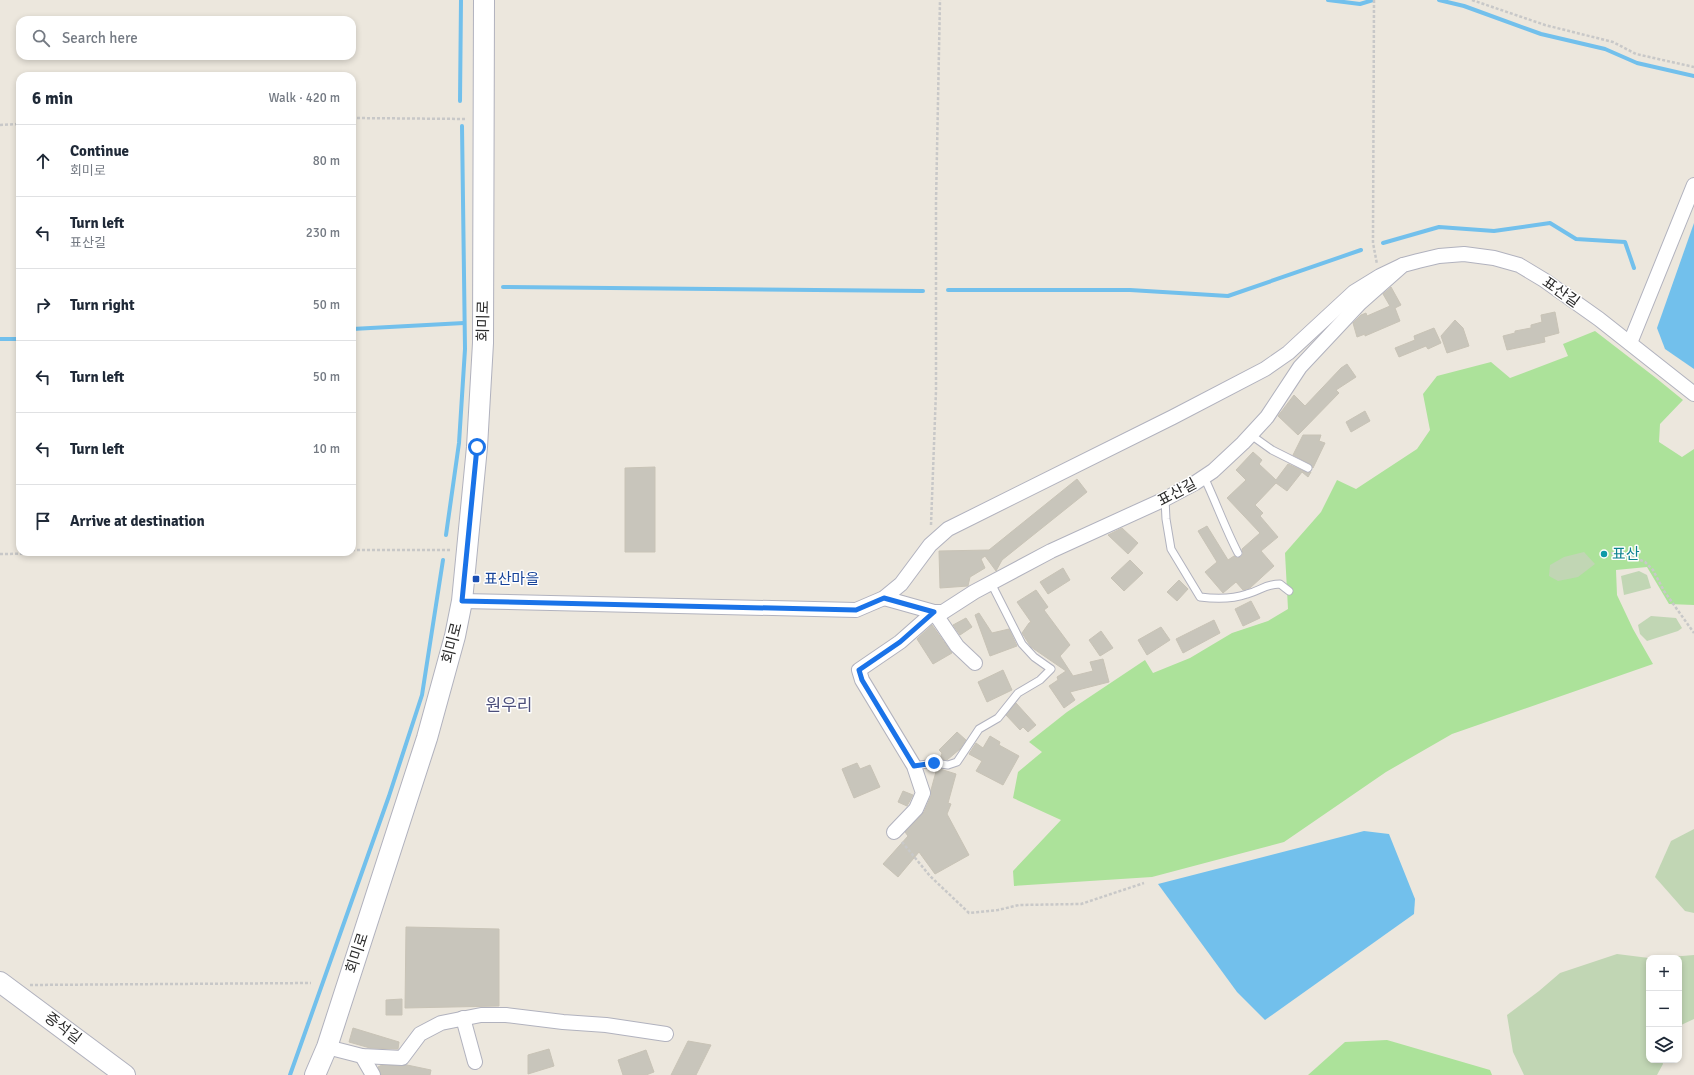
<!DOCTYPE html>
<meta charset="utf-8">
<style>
body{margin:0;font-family:Signika,"Noto Sans KR",sans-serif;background:#f6f6f7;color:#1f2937}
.controls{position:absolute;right:12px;bottom:12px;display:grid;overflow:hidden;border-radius:8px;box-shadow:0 2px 6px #0003}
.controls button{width:36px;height:36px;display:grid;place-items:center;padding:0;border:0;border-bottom:1px solid #e0e1e3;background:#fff;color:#1f2937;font:20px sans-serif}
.stop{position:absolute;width:12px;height:12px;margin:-9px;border:3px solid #1a73e8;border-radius:50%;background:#fff}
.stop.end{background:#1a73e8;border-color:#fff;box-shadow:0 1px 4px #0008}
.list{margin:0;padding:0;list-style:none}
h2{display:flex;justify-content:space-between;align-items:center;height:52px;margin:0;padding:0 16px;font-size:17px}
h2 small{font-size:13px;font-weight:400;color:#747a83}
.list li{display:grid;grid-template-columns:26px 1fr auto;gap:12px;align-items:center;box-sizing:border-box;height:72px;padding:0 16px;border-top:1px solid #e0e1e3}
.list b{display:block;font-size:15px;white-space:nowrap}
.list p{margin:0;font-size:13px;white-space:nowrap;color:#747a83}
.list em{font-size:13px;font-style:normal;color:#747a83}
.icon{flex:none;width:22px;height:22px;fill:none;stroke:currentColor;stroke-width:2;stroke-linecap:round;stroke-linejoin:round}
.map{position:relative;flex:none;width:1694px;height:1075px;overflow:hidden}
.search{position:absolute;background:#fff;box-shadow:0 2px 6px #0003;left:16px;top:16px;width:340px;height:44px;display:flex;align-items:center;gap:10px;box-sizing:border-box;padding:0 14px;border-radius:12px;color:#747a83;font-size:15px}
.panel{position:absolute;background:#fff;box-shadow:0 2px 6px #0003;left:16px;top:72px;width:340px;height:484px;border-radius:12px}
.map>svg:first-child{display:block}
.green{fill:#ace29a}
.cemetery{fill:#c1d6b4}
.water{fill:#72c0ec}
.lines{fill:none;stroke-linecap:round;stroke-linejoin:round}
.stream{stroke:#72c0ec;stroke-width:4}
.building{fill:#c8c5bb;stroke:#c8c3b6}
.lane-casing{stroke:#b1b2be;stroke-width:9}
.street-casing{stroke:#b1b2be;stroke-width:16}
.secondary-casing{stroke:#b1b2be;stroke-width:22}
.path{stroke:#c8c8c8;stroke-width:2.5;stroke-dasharray:3 2;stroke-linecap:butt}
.lane{stroke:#fff;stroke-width:7}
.street{stroke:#fff;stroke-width:14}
.secondary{stroke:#fff;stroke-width:20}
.route{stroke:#1a73e8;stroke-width:5}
.culture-dot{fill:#0f9aa8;stroke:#fff;stroke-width:1.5}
.transit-dot{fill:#1a4fb4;stroke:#fff;stroke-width:1.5}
.labels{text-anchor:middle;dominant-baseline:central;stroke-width:3;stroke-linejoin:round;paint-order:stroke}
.street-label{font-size:15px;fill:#2b2b2b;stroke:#fff}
.culture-label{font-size:15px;fill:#0d838f;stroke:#fff;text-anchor:start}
.transit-label{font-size:15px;fill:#164399;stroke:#fff;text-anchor:start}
.quarter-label{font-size:17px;fill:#4c4f7b;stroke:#fff}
</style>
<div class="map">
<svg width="1694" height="1075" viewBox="0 0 1694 1075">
<rect width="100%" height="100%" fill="#ece7dd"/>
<!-- green -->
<g class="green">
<polygon points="1595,331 1656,378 1683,400 1660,424 1659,442 1682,457 1694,449 1694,605 1669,604 1647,567 1616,570 1617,595 1633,629 1653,664 1452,734 1386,772 1284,842 1152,877 1014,886 1013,871 1061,820 1013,798 1018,772 1042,752 1029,742 1067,712 1145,660 1153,673 1190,658 1232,633 1268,621 1288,609 1285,553 1321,512 1337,480 1356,489 1417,449 1430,430 1423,394 1437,376 1491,362 1510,378 1568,356 1563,344"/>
<polygon points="1387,1040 1490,1070 1492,1075 1308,1075 1345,1042"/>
</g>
<!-- cemetery -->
<g class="cemetery">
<polygon points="1584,552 1595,564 1578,577 1558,581 1549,576 1550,565 1564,557"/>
<polygon points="1639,571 1647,575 1651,588 1624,595 1621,576"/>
<polygon points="1651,616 1676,618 1682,628 1678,631 1647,641 1640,634 1638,625"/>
<polygon points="1694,829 1694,913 1685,911 1655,877 1671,841"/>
<polygon points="1617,954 1649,958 1649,1060 1662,1060 1663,1064 1657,1075 1524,1075 1513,1052 1507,1015 1539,991 1560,973"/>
<polygon points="1694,955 1694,1019 1679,1026 1679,958 1658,958"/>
</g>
<!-- water -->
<g class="water">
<polygon points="1694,223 1694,369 1665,349 1657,328"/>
<polygon points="1364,831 1389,834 1415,899 1414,914 1265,1020 1237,992 1158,884"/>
</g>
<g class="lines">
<!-- stream -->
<g class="stream">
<polyline points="1328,0 1360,4 1373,0"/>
<polyline points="1439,0 1464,6 1541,34 1605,49 1637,63 1694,76"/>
<polyline points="460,101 461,0"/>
<polyline points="1383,243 1439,227 1494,231 1550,223 1576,239 1625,242 1634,268"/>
<polyline points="503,287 923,291"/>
<polyline points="948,290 1130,290 1228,296 1361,250"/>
<polyline points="352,329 464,323"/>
<polyline points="0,339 20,339"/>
<polyline points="446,535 459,443 465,349 462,126"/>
<polyline points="290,1075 389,796 422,695 443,560"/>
</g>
</g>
<!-- building -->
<g class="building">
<polygon points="1391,287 1401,305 1395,308 1400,321 1365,336 1365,334 1357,337 1353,323 1361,315 1366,313 1367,316 1390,306 1383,294"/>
<polygon points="1555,312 1559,333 1544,337 1545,342 1507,350 1503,336 1515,333 1515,331 1531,328 1531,325 1542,322 1541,315"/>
<polygon points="1455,320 1463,328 1469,346 1447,353 1441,336"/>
<polygon points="1434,328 1441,343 1428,349 1426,346 1399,357 1395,348 1415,340 1414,336"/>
<polygon points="1347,364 1356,377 1336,390 1339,393 1298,435 1278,416 1294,395 1305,406 1341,368"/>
<polygon points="1365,411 1370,421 1351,432 1346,422"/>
<polygon points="1303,435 1321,435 1319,441 1325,443 1313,468 1310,464 1293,455"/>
<polygon points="1253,452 1262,460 1259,464 1276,480 1288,464 1306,472 1311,472 1308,477 1302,472 1287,491 1276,483 1255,505 1263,513 1260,516 1278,537 1261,551 1274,566 1250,588 1243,590 1236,582 1223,593 1205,572 1217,562 1198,531 1207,526 1228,560 1234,556 1237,558 1241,557 1243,554 1242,549 1260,533 1227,498 1246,480 1236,470"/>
<polygon points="655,467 655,552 625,552 625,468"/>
<polygon points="1077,479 1087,492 1002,560 996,571 985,556 981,559 985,568 970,577 968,586 940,588 939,551 989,550"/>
<polygon points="1122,528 1138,543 1128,554 1108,535"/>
<polygon points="1130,560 1143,573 1124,591 1111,578"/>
<polygon points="1063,568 1070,580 1048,594 1040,582"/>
<polygon points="1179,580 1188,589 1177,601 1167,592"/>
<polygon points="1036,590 1048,607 1044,610 1070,645 1060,656 1073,676 1093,671 1090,662 1103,659 1109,682 1070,692 1075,700 1064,708 1049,686 1058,680 1057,677 1066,671 1031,647 1022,633 1029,623 1031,622 1017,602"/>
<polygon points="1251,601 1260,618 1243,626 1235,609"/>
<polygon points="979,613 992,633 1009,629 1017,646 990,656 975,615"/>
<polygon points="966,618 972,627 960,635 953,625"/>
<polygon points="1214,620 1220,633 1183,653 1176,639"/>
<polygon points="932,625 952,653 933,664 917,639"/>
<polygon points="1161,627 1170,640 1147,655 1138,640"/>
<polygon points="1101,631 1113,648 1100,656 1089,640"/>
<polygon points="1003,670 1012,690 987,702 978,682"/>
<polygon points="1016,703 1036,725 1028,732 1023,727 1020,730 1006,715"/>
<polygon points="957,732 966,740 960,749 947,760 940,759 942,753 939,750"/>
<polygon points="990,736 1000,742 999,745 1019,756 1003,785 976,771 982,761 969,754 976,743 983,748"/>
<polygon points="857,763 860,769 870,765 880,787 854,798 842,769"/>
<polygon points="937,768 956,774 948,803 951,804 947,814 969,855 935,874 919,852 898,877 883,864 908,836 905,832 924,812 931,796 931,790"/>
<polygon points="903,791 913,795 907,806 898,802"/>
<polygon points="406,927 499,929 499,1006 405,1008"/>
<polygon points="402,999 402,1015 386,1015 386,1000"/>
<polygon points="353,1028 399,1042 398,1049 370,1048 349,1042"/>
<polygon points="688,1041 711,1045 696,1075 671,1075"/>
<polygon points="549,1049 554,1066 528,1074 528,1055"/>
<polygon points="646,1050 654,1072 646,1075 623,1075 618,1060"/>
<polygon points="382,1065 402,1066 407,1065 431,1070 430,1075 381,1075 378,1067"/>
</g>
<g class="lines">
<defs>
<g id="lane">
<polyline points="1251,435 1272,450 1308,468"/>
<path d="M1204,477C1216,502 1225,528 1238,553"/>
<path d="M1165,499L1166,519L1171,549L1200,597C1215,599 1233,599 1247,594C1260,591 1265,584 1280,584L1289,591"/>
<polyline points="914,766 934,763 948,765 957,762 979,729 998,718 1018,693 1040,680 1051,669 1034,657 1022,644 991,583"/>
</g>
<g id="street">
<polyline points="1630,343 1694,185"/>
<polyline points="884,598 934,612 943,612 974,592 1051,551 1165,499 1195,483 1213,471 1243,443 1267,417 1300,367 1360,303 1403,265 1418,261 1439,256 1464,254 1494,258 1519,265 1544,280 1599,319 1694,394"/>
<polyline points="462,601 856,610 884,598 901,584 930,545 948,529 1173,417 1265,369 1288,353 1354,292 1380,276 1403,265"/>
<polyline points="894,832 916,809 923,793 914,766 862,680 859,670 900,642 934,612 957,646 975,663"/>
<polyline points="463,1018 475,1062"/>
<polyline points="327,1047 362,1056 402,1058 420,1034 441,1023 481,1015 506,1015 563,1022 606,1025 666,1034"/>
<polyline points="362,1056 373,1075"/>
</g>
<g id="secondary">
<polyline points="0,982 125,1075"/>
<polyline points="315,1075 327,1047 427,738 455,636 462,601 477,447 483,343 484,0"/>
</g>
</defs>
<!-- lane casing -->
<use href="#lane" class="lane-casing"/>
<!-- street casing -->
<use href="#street" class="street-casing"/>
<!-- secondary casing -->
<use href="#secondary" class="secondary-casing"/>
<!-- path -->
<g class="path">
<polyline points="1374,0 1373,243 1377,264"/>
<polyline points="1472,0 1545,25 1613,42 1636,54 1694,67"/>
<polyline points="352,118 467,119"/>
<polyline points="0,125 20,124"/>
<polyline points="931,525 936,391 936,202 940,0"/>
<polyline points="352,550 451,550"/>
<polyline points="1611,553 1636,558 1645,562 1653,570 1664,591 1694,633"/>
<polyline points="0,554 166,552"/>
<polyline points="902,842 930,876 969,913 998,910 1019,905 1081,904 1144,883"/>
<polyline points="30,985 311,983"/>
</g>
<!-- lane -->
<use href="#lane" class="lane"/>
<!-- street -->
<use href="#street" class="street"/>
<!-- secondary -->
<use href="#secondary" class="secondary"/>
</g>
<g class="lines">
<!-- route -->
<polyline class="route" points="477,447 462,601 856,610 884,598 934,612 900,642 859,670 862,680 914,766 934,763"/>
</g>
<!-- markers -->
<circle class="culture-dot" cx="1604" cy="554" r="4"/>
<rect class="transit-dot" x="472" y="575" width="8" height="8" rx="2"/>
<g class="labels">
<!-- street labels -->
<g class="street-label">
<text transform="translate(1561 292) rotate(35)">표산길</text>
<text transform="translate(483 321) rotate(-89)">회미로</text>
<text transform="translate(1177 492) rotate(-28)">표산길</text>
<text transform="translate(452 643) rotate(-76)">회미로</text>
<text transform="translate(357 953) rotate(-72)">회미로</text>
<text transform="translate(63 1028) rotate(37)">증석길</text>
</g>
<!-- culture labels -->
<g class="culture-label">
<text x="1612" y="554">표산</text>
</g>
<!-- transit labels -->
<g class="transit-label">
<text x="484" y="579">표산마을</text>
</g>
<!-- quarter labels -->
<g class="quarter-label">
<text x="509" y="705">원우리</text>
</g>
</g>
</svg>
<div class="controls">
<button>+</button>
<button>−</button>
<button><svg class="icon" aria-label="layers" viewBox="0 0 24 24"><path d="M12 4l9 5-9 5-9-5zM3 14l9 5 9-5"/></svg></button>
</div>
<div class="stop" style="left:477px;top:447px"></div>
<div class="stop end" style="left:934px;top:763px"></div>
<div class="search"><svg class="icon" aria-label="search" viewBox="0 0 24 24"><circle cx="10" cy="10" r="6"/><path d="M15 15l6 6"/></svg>Search here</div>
<section class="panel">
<h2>6 min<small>Walk · 420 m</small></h2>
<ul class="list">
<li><svg class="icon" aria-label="ahead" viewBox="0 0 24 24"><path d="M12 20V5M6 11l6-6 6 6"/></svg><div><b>Continue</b><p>회미로</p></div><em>80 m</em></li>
<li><svg class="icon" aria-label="left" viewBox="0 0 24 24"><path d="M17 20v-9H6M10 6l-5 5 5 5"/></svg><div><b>Turn left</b><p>표산길</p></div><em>230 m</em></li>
<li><svg class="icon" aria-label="right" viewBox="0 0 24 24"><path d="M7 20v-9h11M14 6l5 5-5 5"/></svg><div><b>Turn right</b></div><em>50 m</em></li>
<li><svg class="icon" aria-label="left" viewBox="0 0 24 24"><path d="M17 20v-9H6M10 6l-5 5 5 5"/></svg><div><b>Turn left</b></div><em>50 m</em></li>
<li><svg class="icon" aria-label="left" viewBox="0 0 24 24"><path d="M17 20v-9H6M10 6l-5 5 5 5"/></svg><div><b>Turn left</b></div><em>10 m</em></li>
<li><svg class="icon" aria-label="arrive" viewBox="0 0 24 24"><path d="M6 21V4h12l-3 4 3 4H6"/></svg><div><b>Arrive at destination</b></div></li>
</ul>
</section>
</div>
